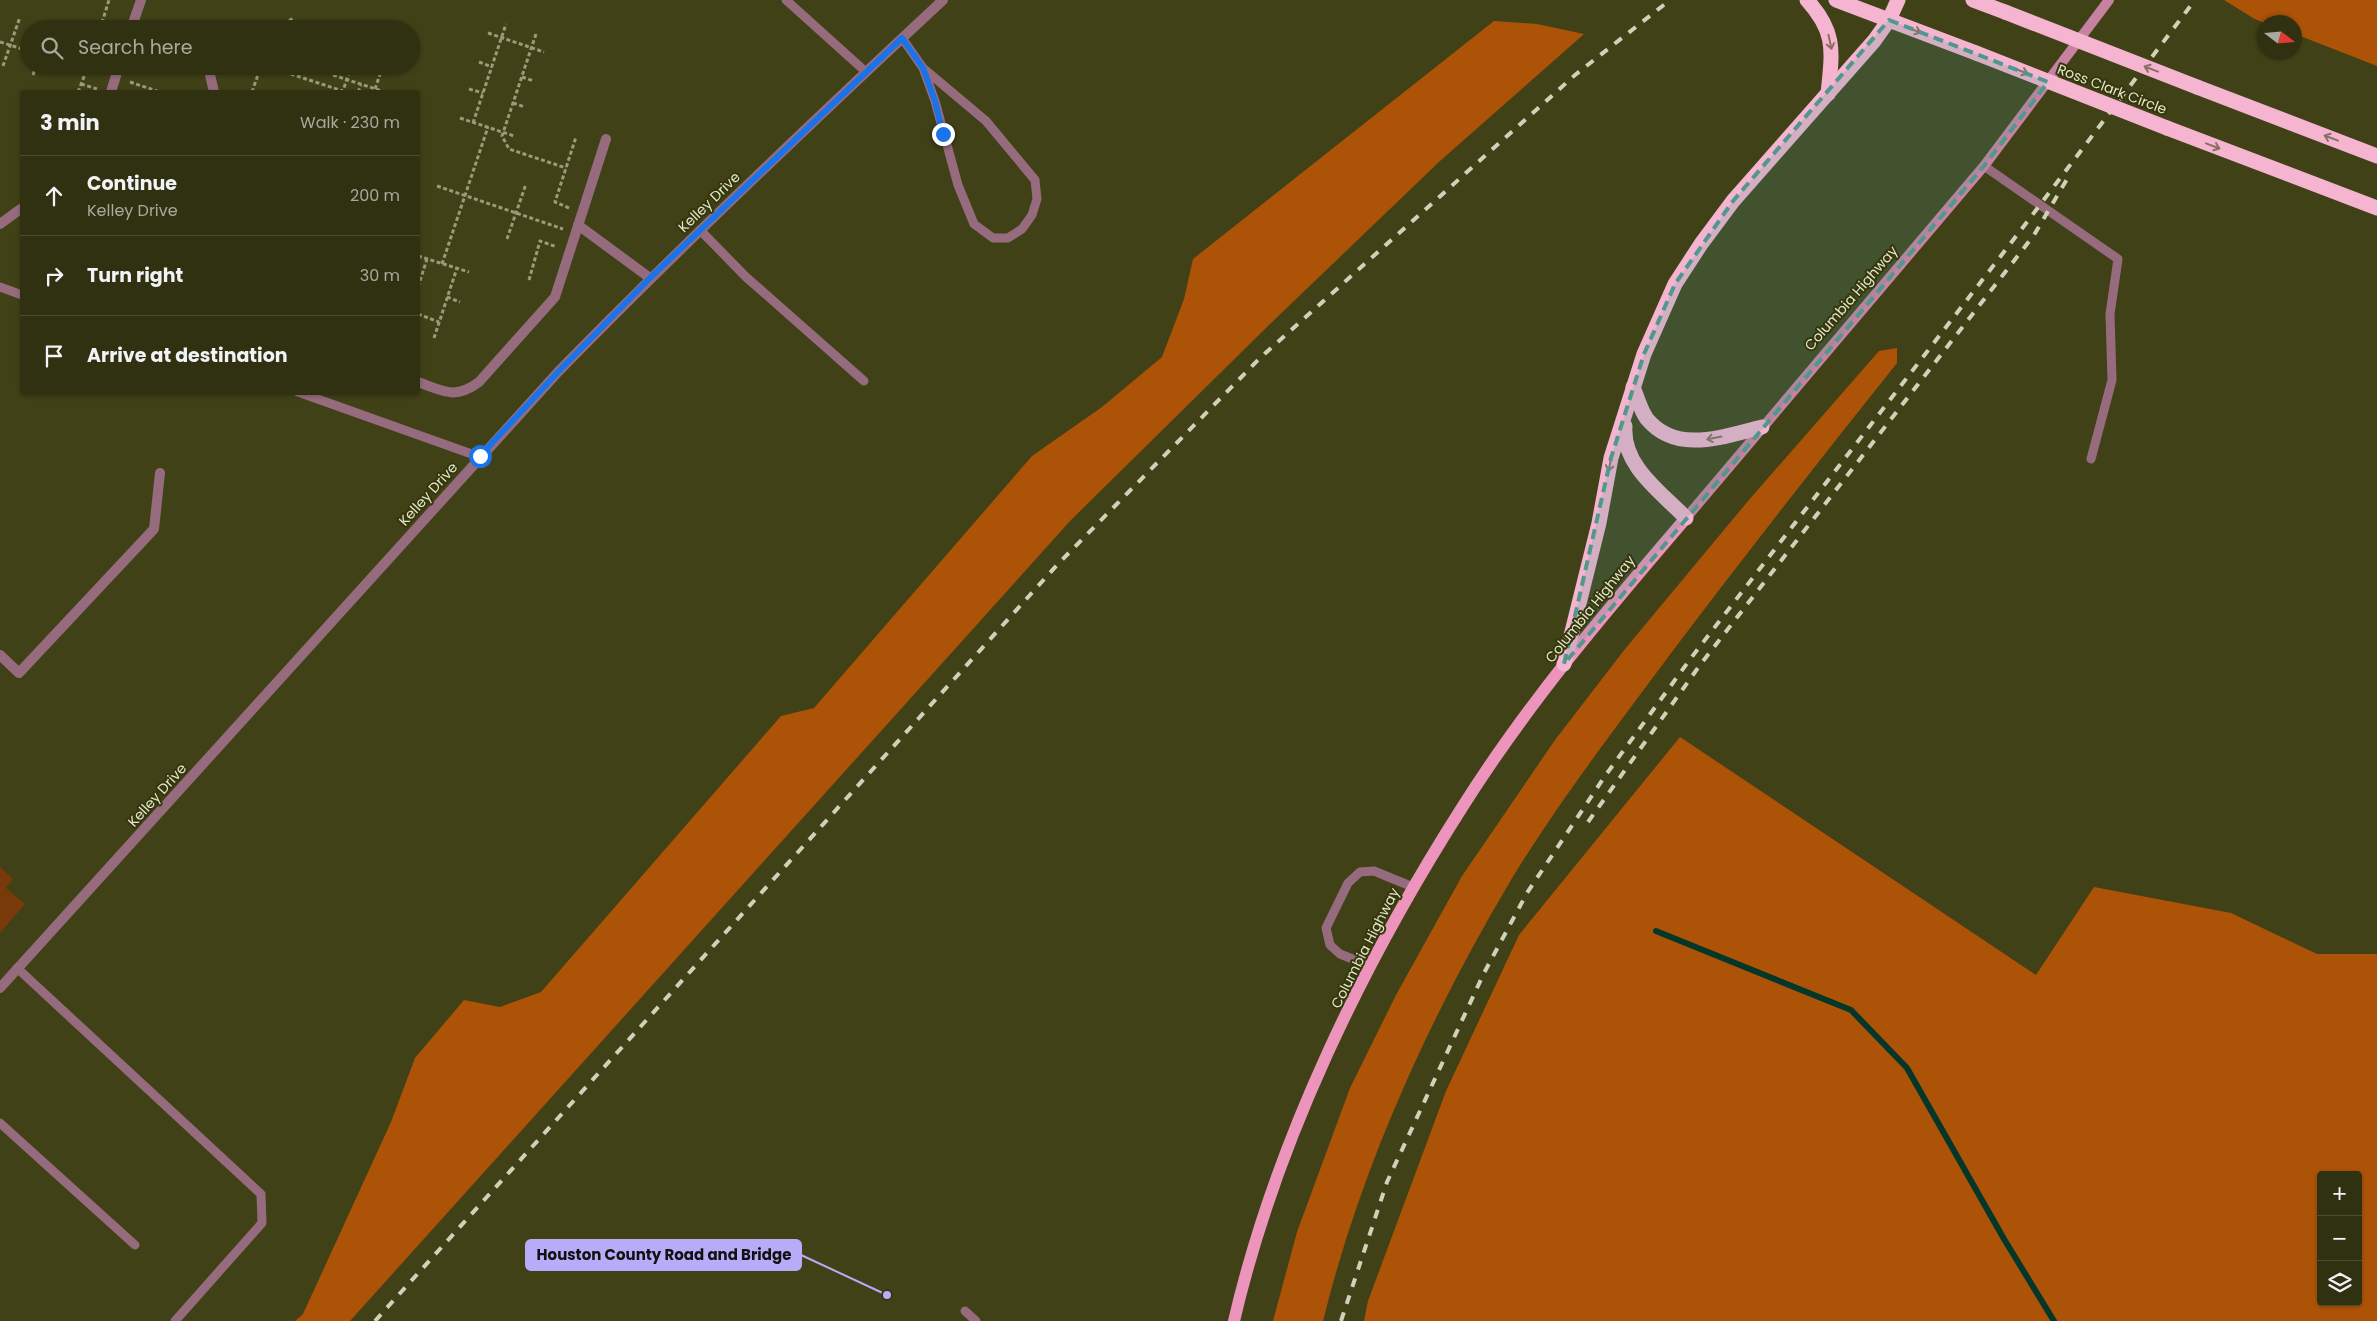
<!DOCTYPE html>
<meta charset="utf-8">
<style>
body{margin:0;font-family:Poppins,sans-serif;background:#3c3d1f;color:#f1f3f6}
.controls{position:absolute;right:15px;bottom:15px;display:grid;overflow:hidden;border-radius:5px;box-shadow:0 1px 4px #0004}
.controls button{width:45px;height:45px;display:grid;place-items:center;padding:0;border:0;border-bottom:1px solid #4b4c31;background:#303111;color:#f1f3f6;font:25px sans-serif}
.compass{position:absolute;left:2257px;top:15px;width:45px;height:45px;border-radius:50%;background:#303111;box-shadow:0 1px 4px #0004;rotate:106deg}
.stop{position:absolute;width:15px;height:15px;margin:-11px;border:4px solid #1a73e8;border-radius:50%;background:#fff}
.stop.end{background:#1a73e8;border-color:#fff;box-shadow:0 1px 5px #0008}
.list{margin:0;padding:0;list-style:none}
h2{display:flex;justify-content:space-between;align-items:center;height:65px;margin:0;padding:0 20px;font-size:21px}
h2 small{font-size:16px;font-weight:400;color:#a8a99f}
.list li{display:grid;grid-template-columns:32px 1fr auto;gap:15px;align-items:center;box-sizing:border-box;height:80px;padding:0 20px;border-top:1px solid #4b4c31}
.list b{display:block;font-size:19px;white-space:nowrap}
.list p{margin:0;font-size:16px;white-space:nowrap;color:#a8a99f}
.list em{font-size:16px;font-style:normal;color:#a8a99f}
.icon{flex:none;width:28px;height:28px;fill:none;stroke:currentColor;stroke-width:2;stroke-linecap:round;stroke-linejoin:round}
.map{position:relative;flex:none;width:2377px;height:1321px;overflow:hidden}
.search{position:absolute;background:#303111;box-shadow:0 1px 4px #0004;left:20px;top:20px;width:400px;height:55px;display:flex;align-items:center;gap:12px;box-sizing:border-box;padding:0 18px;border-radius:28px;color:#a8a99f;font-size:19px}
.panel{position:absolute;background:#303111;box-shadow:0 1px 4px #0004;left:20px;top:90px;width:400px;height:305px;border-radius:5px}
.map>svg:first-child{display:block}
.green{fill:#783a09}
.forest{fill:#ad5307;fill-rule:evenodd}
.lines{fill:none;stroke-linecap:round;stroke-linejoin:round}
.stream{stroke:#04362a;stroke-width:6}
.path{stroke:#999b7b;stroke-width:3;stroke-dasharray:4 2.5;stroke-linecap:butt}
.lane{stroke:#976b7e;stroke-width:9}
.street{stroke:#976b7e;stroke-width:10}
.secondary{stroke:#c782a1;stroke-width:10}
.primary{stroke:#ed94bc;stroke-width:12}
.highway{stroke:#f5b4d0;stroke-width:15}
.rail{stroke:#cfd2b8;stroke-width:4;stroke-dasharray:9 9;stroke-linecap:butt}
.highway-bridge{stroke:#f5b4d0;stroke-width:15}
.oneway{stroke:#8b6f64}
.route{stroke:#1a73e8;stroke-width:6}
.marked{fill:#4f988b;fill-opacity:0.2;stroke:#4f988b;stroke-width:4;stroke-dasharray:10 6;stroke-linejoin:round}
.labels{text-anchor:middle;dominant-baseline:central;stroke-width:4;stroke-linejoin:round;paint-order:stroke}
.street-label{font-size:14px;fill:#e3e6ce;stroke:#35370b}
.leader{fill:none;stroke:#b8abf7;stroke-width:2}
.callout-dot{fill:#b8abf7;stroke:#35370b;stroke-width:2}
.callout{fill:#b8abf7;stroke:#b8abf7;stroke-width:2}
.callout-label{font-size:15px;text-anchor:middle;font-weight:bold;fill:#111}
</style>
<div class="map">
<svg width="2377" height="1321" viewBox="0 0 2377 1321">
<rect width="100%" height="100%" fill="#404117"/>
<!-- green -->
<polygon class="green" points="0,867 13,879 6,888 25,904 0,933"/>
<!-- forest -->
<g class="forest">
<polygon points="2224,0 2377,0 2377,66 2295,34 2294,22 2264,23 2253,18"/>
<polygon points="1494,21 1537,24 1584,34 1440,161 1269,325 1071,520 350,1321 295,1321 303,1314 391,1122 415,1058 464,1000 500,1007 541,992 781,716 814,708 1032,456 1102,407 1162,357 1184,299 1193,259"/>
<path d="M1897,348V363C1815,466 1733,570 1654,676C1605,742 1554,809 1511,880C1430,1016 1361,1167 1323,1321H1273L1297,1232L1350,1088L1396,995L1462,876L1555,740L1625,649L1748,501L1879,351Z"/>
<path d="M1680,737L2036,975L2094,887L2231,913L2317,954H2377V1321H1364L1368,1301L1446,1091L1519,935ZM2321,1175H2358V1302H2321Z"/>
</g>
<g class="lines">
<!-- stream -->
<polyline class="stream" points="1656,931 1851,1010 1907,1068 2004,1239 2054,1321"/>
<!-- path -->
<g class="path">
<polyline points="49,29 49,27"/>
<polyline points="100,29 109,0"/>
<polyline points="279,29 294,17"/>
<polyline points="488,33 544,52"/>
<polyline points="536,34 502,136 509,149 566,168"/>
<polyline points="0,42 29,51"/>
<polyline points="479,62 492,67"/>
<polyline points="3,66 20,17"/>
<polyline points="79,66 102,73"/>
<polyline points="266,66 343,91 351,66"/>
<polyline points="33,75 36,66"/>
<polyline points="333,75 385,92"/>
<polyline points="522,77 534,81"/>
<polyline points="130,82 160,92"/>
<polyline points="81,84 97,89"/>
<polyline points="375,89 383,66"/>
<polyline points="469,89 483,93"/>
<polyline points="78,92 87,69"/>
<polyline points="252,92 261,66"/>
<polyline points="358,92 361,85"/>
<polyline points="513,103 525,107"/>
<polyline points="460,118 514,136"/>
<polyline points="473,123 506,24"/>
<polyline points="437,186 563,229"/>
<polyline points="569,208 555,202 576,137"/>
<polyline points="507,239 526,184"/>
<polyline points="418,256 469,272"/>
<polyline points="442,264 488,127"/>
<polyline points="529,280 540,241 557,247"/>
<polyline points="418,287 427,259"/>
<polyline points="447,297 460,302"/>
<polyline points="418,314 439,322"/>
<polyline points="434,338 457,268"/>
</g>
<!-- lane -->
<g class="lane">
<polyline points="786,0 866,72"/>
<polyline points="902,38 923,68 986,121 1035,180 1037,199 1032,215 1022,229 1008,238 993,238 974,224 958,185 935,101 923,68"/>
<polyline points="1984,166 2118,259 2110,314 2112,380 2091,459"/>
<polyline points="700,230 746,277 864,381"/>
<polyline points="0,287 22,295"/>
<polyline points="298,392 480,457"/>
<polyline points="1370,966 1340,954 1330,945 1326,928 1348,883 1360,872 1374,871 1413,887"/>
<polyline points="17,968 261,1194 262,1223 175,1321"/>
<polyline points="0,1123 135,1245"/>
<polyline points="965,1311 976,1321"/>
</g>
<!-- street -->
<g class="street">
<polyline points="131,29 141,0"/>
<polyline points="208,66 214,92"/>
<polyline points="111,92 119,66"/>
<polyline points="0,224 22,208"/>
<polyline points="578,225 650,278"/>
<path d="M418,382C443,391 455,400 479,382L555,297L606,139"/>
<polyline points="0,655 19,673 154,529 160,473"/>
<path d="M0,988L558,372C683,244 812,122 943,0"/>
</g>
<!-- secondary -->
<polyline class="secondary" points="1686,518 1984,166 2109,0"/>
<!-- primary -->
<path class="primary" d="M1234,1321C1276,1141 1364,961 1463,806C1528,703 1607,610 1686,518"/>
<!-- highway -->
<g class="highway">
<path d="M1807,0C1837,33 1832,52 1828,94"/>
<polyline points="1836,0 1976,53"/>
<polyline points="1973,0 2005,12"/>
<polyline points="2197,87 2377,156"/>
<polyline points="2167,128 2377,208"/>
<path d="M1633,387C1637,397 1641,411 1647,419C1677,455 1724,436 1762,427"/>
<path d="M1625,426C1622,466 1661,492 1686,518"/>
<polyline points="1564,664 1599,523 1611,458 1644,354 1675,284 1701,244 1733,201 1874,41 1889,20 1898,0"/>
</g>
<!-- rail -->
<g class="rail">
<polyline points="1588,822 1700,665 2034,235 2067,179"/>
<polyline points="375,1321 1057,565 1260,358 1575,75 1670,0"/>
<polyline points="1341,1321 1387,1182 1484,973 1527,893 1605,776 1691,658 2027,222 2195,0"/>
</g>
<!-- highway-bridge -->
<g class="highway-bridge">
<polyline points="2005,12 2197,87"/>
<polyline points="1976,53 2167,128"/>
</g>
</g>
<!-- one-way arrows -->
<defs><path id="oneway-shaft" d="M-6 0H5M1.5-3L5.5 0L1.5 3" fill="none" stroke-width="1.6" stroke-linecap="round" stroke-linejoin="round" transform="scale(1.25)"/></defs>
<g class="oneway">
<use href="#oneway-shaft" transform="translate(1914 30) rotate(21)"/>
<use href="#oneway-shaft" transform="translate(1830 42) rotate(78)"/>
<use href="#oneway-shaft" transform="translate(2151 69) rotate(-159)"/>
<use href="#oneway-shaft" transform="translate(2021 71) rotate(21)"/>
<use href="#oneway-shaft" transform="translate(2331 138) rotate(-159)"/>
<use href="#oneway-shaft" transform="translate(2213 146) rotate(21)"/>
<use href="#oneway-shaft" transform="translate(1714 438) rotate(169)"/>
<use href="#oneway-shaft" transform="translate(1610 464) rotate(102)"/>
</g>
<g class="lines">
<!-- route -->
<polyline class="route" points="480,456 558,372 650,278 902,38 923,68 935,101 943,134"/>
</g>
<!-- marked area -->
<path class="marked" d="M1889,20L2048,82L1984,166L1564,664L1611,458L1644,354L1675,284L1733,201Z"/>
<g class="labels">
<!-- street labels -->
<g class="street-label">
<text transform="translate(2112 89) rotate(21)">Ross Clark Circle</text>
<text transform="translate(709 202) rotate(-44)">Kelley Drive</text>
<text transform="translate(1851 298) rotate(-49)">Columbia Highway</text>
<text transform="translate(428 494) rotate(-48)">Kelley Drive</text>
<text transform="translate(1590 609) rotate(-51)">Columbia Highway</text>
<text transform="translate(157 795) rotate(-48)">Kelley Drive</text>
<text transform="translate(1365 948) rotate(-63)">Columbia Highway</text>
</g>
</g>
<!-- callouts -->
<path class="leader" d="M887 1295L801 1255"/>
<circle class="callout-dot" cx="887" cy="1295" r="5"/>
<rect class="callout" x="526" y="1240" width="275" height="30" rx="5"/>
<g class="callout-label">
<text x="664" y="1260">Houston County Road and Bridge</text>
</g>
</svg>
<div class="controls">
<button>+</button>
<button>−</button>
<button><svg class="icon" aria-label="layers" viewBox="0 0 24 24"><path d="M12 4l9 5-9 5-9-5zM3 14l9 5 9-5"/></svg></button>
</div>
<svg class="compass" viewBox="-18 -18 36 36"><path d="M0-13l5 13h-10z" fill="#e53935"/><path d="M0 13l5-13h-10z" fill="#a8a99f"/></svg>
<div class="stop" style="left:480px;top:456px"></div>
<div class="stop end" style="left:943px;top:134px"></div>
<div class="search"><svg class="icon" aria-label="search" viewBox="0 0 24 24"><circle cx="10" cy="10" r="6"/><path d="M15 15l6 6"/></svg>Search here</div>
<section class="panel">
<h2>3 min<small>Walk · 230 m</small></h2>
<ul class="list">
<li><svg class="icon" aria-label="ahead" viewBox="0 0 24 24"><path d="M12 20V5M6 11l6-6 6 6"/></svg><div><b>Continue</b><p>Kelley Drive</p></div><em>200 m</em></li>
<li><svg class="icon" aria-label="right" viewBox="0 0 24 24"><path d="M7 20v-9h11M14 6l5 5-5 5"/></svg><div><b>Turn right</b></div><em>30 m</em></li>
<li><svg class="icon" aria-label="arrive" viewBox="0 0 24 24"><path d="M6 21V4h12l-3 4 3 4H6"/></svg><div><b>Arrive at destination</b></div></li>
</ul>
</section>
</div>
